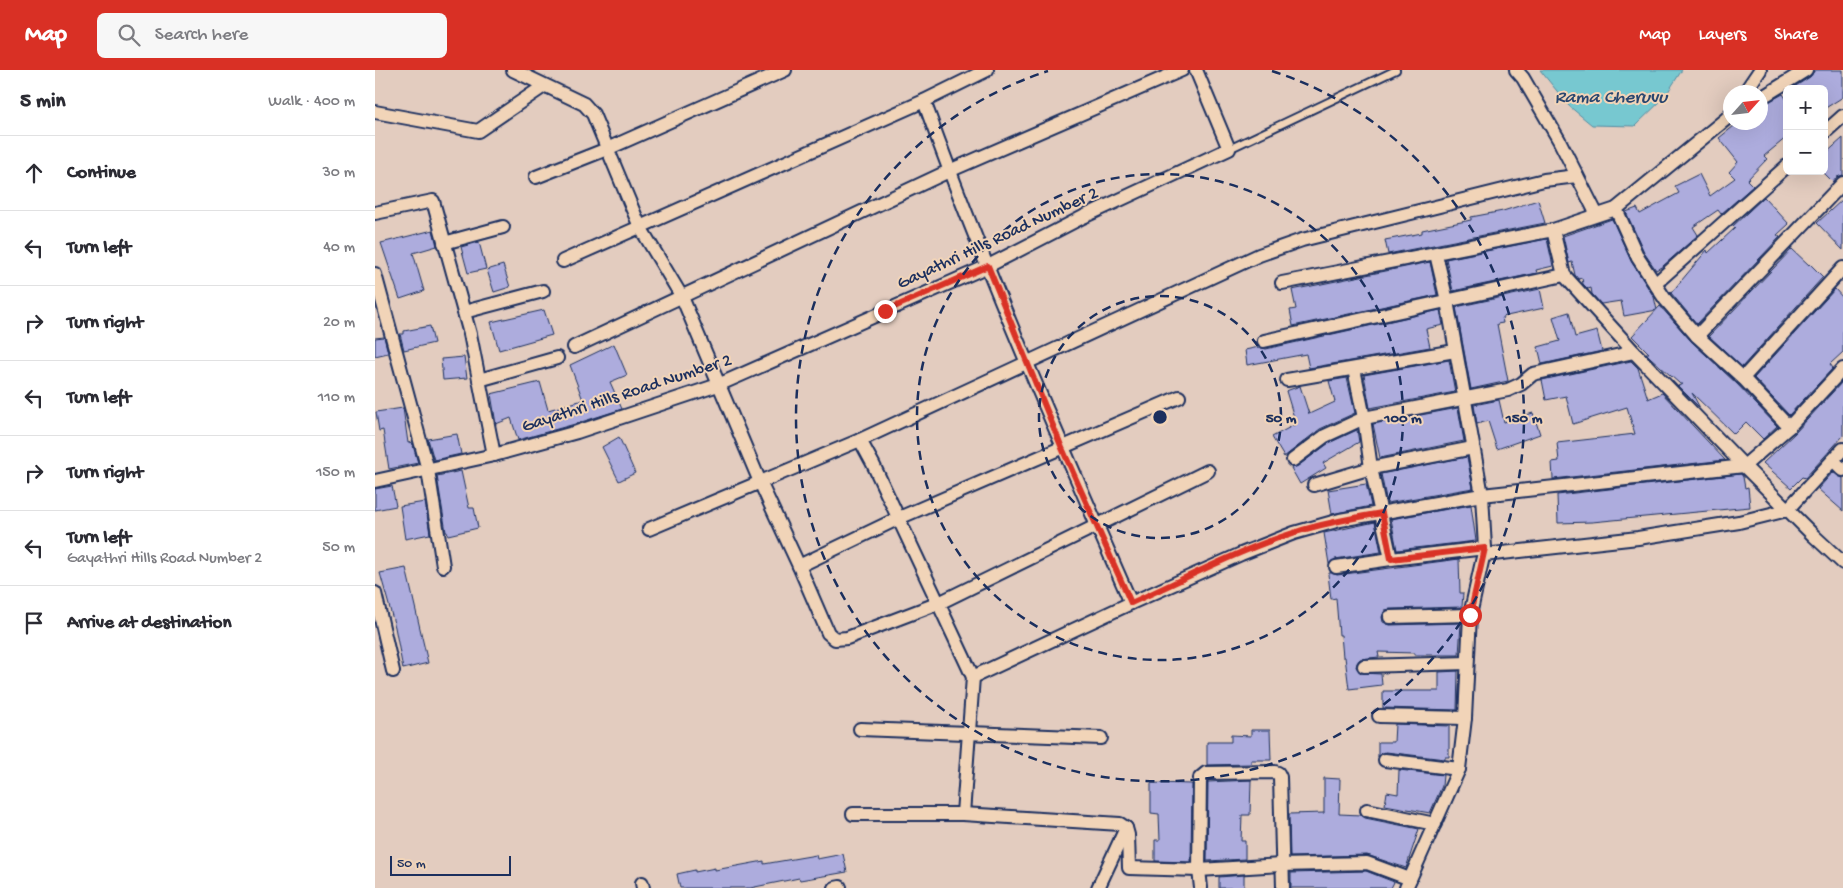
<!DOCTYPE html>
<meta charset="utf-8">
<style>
body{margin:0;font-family:"Gochi Hand",sans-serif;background:#f7f7f7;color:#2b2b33}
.controls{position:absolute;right:15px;top:15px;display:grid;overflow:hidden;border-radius:8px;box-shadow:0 5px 20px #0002}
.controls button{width:45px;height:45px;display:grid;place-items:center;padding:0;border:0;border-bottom:1px solid #e1e1e2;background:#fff;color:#2b2b33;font:25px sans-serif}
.compass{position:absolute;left:1348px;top:15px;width:45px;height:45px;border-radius:50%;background:#fff;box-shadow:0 5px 20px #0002;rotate:63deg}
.scale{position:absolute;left:15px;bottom:12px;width:121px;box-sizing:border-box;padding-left:5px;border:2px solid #1b2f5e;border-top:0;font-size:14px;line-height:18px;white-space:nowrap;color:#1b2f5e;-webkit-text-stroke:4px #f1d4b8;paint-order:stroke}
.stop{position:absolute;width:15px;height:15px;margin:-11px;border:4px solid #d93025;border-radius:50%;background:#fff}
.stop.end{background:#d93025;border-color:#fff;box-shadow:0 1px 5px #0008}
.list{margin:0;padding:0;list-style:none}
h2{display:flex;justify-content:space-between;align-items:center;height:65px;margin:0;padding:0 20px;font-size:21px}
h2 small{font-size:16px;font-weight:400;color:#7c7c81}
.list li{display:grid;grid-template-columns:32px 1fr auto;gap:15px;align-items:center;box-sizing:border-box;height:75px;padding:0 20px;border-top:1px solid #e1e1e2}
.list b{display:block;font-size:19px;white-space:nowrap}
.list p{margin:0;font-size:16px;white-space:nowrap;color:#7c7c81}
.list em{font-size:16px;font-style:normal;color:#7c7c81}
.icon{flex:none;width:28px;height:28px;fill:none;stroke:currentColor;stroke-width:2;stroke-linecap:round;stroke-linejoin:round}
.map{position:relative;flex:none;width:1468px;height:818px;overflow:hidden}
header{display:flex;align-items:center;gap:30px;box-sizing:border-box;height:70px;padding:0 25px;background:#d93025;color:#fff}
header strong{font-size:24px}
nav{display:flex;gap:28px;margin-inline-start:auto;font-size:18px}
.search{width:350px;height:45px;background:#f7f7f7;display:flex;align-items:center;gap:12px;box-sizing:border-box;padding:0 18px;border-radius:8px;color:#7c7c81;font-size:19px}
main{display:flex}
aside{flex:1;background:#fff}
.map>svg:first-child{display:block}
.water{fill:#77c8d0;stroke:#528ba2}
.building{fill:#adacdd;stroke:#1b2f5e}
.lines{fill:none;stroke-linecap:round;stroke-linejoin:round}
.lane-casing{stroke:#1b2f5e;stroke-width:10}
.street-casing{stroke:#1b2f5e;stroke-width:16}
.lane{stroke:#f1d4b8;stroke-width:6}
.street{stroke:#f1d4b8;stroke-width:12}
.route{stroke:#d93025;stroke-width:6}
.ring{fill:none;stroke:#1b2f5e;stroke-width:2.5;stroke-dasharray:9 6}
.labels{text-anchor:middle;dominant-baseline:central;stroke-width:4;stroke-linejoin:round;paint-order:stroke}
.street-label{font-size:18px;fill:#1b2f5e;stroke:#f1d4b8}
.water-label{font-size:19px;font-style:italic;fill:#29466f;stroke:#f1d4b8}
.centre{fill:#1b2f5e;stroke:#f1d4b8;stroke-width:2.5}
.ring-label{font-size:15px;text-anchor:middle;font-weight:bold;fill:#1b2f5e;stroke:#f1d4b8;stroke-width:4;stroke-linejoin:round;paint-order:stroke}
</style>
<header>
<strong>Map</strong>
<div class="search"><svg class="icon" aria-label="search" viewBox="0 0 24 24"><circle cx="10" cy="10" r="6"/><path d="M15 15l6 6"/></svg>Search here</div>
<nav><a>Map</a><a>Layers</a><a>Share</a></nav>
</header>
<main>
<aside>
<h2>5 min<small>Walk · 400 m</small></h2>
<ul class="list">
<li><svg class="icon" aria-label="ahead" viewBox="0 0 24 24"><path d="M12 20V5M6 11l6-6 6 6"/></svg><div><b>Continue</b></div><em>30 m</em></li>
<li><svg class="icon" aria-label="left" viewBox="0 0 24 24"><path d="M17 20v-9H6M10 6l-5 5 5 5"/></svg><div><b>Turn left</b></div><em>40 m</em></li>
<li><svg class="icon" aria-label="right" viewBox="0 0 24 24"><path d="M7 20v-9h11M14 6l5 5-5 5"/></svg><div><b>Turn right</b></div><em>20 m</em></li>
<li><svg class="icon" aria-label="left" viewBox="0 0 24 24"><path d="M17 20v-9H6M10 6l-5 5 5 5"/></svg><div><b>Turn left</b></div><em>110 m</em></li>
<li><svg class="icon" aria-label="right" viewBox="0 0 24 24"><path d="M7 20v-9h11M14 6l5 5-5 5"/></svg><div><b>Turn right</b></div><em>150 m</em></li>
<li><svg class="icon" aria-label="left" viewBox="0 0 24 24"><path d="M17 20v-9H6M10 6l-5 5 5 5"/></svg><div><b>Turn left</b><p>Gayathri Hills Road Number 2</p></div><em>50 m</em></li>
<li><svg class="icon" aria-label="arrive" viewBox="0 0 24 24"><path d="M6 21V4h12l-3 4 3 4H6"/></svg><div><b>Arrive at destination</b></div></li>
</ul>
</aside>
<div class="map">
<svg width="1468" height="818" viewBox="0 0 1468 818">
<rect width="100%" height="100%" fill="#e3ccbf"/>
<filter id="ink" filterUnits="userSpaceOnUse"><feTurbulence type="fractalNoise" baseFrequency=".02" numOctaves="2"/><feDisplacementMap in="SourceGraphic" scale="10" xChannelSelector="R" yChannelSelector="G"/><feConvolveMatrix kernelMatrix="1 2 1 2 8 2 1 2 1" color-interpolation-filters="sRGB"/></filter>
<g filter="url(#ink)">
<!-- water -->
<polygon class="water" points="1165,0 1307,0 1289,28 1260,56 1217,55 1194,36"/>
<!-- building -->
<g class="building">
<polygon points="1440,0 1468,0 1468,27 1449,39 1449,19 1416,19 1435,7"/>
<polygon points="1408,24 1412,30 1412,67 1389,86 1392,89 1372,110 1378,116 1346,144 1343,140 1318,157 1323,165 1288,196 1281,200 1270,184 1251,142 1262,138 1265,144 1304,123 1300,116 1324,104 1335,126 1360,108 1354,102 1363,92 1344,68 1364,52 1386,52 1386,36"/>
<polygon points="1468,68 1468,105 1462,107 1458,112 1449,103 1449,85"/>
<polygon points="1389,127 1414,154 1402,165 1405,167 1322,254 1296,223 1332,180 1333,183 1360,158 1358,156"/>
<polygon points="1468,129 1468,180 1442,153"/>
<polygon points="1163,130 1170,153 1013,184 1010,170 1047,163 1047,160 1096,150 1096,147 1128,141"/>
<polygon points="1237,149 1256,191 1279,227 1282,240 1249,246 1246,231 1226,234 1217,224 1216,218 1213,219 1208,214 1207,208 1203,209 1200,205 1197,192 1194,193 1188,166"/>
<polygon points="58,160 62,176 38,183 49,221 25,229 6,173"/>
<polygon points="1172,169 1178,196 1161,200 1162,203 1078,221 1071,189"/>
<polygon points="104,172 111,199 93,203 86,177"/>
<polygon points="1417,179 1434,195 1435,194 1448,207 1367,297 1334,266"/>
<polygon points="1055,192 1062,225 918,256 915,240 921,239 917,220"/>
<polygon points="128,195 135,217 119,222 112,200"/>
<polygon points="1165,219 1169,238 1127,247 1128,253 1122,254 1133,311 1096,319 1081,237"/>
<polygon points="1460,219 1468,228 1468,282 1455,294 1458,298 1414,345 1379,308"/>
<polygon points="1285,236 1316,271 1362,314 1402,356 1388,369 1371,352 1359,364 1317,323 1325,338 1303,316 1308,314 1305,314 1276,288 1271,283 1274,283 1257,266"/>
<polygon points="169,240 177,265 124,280 116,252"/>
<polygon points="1065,240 1068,255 1051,259 1055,277 934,298 931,284 872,295 870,280 884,277 891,279"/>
<polygon points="1194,242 1200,267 1222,261 1227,281 1167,294 1163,277 1185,271 1178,247"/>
<polygon points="55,256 59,273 29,280 25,264 29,264 29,261"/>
<polygon points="9,267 13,283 0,286 0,268"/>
<polygon points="239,274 252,305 235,312 247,339 200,354 143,370 136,348 121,354 116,324 165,312 173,340 208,330 195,295"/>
<polygon points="89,287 92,308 68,310 66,289"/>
<polygon points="1074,290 1080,322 995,338 989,305"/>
<polygon points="1256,291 1263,298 1273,329 1287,323 1350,390 1178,409 1177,392 1184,391 1182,373 1260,364 1252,337 1198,354 1191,326 1171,330 1167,310"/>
<polygon points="972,308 980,343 945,359 909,387 897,367 921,354 911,321 925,316 934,344 960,332 954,311"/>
<polygon points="1468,311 1468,366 1430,408 1427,407 1416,418 1388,393 1420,363"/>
<polygon points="1124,330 1129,352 1158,343 1165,364 1122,379 1113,351 1102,354 1099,335"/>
<polygon points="28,338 33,373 37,372 43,393 14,399 8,360 4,361 1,342"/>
<polygon points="1083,338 1089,371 1005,388 998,354"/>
<polygon points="982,360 984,372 948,393 951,398 925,414 916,398 923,396 954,373"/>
<polygon points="82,364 86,384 59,390 53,369"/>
<polygon points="244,367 260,403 244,411 227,377"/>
<polygon points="1092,387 1098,418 1012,433 1006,404"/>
<polygon points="86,401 94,438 99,438 103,458 73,465 72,462 71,462 62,406"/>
<polygon points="1458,402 1463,406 1468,408 1468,441 1443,419"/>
<polygon points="1366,404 1368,407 1370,418 1373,417 1375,437 1217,452 1183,453 1182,425"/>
<polygon points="991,414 996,436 957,444 953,420"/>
<polygon points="17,416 21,436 0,440 0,419"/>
<polygon points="50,432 55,464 30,469 25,436"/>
<polygon points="1096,435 1101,471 1022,480 1016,449"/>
<polygon points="1000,452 1006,482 960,489 954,494 949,463"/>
<polygon points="1084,489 1085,523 1088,523 1087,537 1015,539 1010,540 1007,547 1008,552 1015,555 1086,553 1084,585 1040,585 1040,583 1003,582 1004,587 985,589 982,593 981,597 986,603 1006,604 1007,615 974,619 970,587 968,587 966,565 964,565 961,528 956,529 953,504 955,504 955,502 962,505"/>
<polygon points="31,498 53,593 28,599 20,557 5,503"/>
<polygon points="1083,601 1082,640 1008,638 1008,621 1064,621 1064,602"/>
<polygon points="1020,654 1074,656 1074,687 1070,687 1070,689 1011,682 1006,683 1003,687 1003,672 1019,672"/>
<polygon points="876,660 895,660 896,690 876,690 876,694 832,695 832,672 856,672 856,665 876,666"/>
<polygon points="1024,700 1068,705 1067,716 1055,743 1010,735 1012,722 1023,724"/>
<polygon points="949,708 965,709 964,744 986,745 990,748 1044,759 1031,798 992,785 915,787 914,744 949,743"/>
<polygon points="876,710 875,745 867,745 866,771 870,771 870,789 832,791 833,712"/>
<polygon points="776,713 817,714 816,792 780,791 780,770 785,770 784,744 776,743"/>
<polygon points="468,784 472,802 425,810 424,808 375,818 305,818 302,804 320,800 320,802 340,798 340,800 389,791 389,794 441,785 442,789"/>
<polygon points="991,801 1019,812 1016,818 916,818 916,803"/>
<polygon points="869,805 869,818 844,818 844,807"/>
</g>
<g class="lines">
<defs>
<polyline id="lane" points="854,79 1021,0"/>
<g id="street">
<polyline points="138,0 209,34 218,44 265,157 307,227 385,412 424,496 453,563 460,569 472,568 564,533 833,401"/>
<polyline points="1141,0 1148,8 1184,70 1222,145"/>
<polyline points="1370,22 1385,0"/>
<polyline points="1386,28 1431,0"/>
<path d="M549,31C610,201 683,367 756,533"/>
<polyline points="0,42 103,61 169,16"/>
<polyline points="1449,63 1468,46"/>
<polyline points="1202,106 1169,110 927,170 884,185 485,370 498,394 598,607 756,533 866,484 919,463 965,450 1107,425 1369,396 1414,357 1468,299"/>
<polyline points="161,107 232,79 410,0"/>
<polyline points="1241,139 1263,188 1290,229 1322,266 1368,308 1414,357"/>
<polyline points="0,143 58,131 95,264 119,385"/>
<polyline points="1178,160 1189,205 1259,282 1369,396 1439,466 1468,493"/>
<polyline points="69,173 128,157"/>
<polyline points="188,191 549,31 612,0"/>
<polyline points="0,204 53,400 68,496"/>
<polyline points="907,213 1178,160 1241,139 1351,49 1356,43"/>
<polyline points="1280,214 1412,96"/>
<polyline points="89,242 168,221"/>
<polyline points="1322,266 1468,113"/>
<polyline points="889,271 1189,205"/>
<polyline points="199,277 574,101 807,0"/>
<polyline points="979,299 989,348 996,398 1016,489"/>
<polyline points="1368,308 1468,198"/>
<polyline points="104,310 182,288"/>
<polyline points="912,310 1080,281"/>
<polyline points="918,390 950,366 989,348 1133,320 1146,314 1158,304 1259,282"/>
<polyline points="1458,390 1468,400"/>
<polyline points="0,411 119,385 202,362 343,315 613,196 708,147 854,79 821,0"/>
<polyline points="939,415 996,398 1098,378"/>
<polyline points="274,459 485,370"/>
<polyline points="1109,485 1263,468 1364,452 1412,440 1468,379"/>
<polyline points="424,496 524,448 804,327"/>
<polyline points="961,497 1016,489 1110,478"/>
<polyline points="0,523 18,601"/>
<polyline points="1015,547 1095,545"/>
<polyline points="989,596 1092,593"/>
<polyline points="1004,646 1090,648"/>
<polyline points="485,659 726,668"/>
<polyline points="1010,690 1084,699"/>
<polyline points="992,740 1060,754"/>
<polyline points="478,744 588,744 745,754 751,758 753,765 754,798 824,800 906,795 992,793 1035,809"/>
<polyline points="588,744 598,607"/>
<polyline points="267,813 268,818"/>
<polyline points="460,818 465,817"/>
<polyline points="723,818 751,758"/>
<polyline points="826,818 824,800 825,708 831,703 900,702 903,703 905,707 908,818"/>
<polyline points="1031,818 1084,699 1090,648 1095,545 1110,478 1107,425 1072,231 1061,184"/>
</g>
</defs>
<!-- lane casing -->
<use href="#lane" class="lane-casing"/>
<!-- street casing -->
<use href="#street" class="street-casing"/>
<!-- lane -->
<use href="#lane" class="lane"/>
<!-- street -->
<use href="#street" class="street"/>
</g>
</g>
<g class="lines" filter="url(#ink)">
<!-- route -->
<path class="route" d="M510,241L613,196L687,378L756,533C809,509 866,479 921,462C949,453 977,448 1007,443L1016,489L1110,478L1095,545"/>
</g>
<!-- distance rings -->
<g class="ring">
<circle cx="785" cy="347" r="121"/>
<circle cx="785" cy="347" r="243"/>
<path d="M897 1A364 364 0 1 1 673 1"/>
</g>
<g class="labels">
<!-- street labels -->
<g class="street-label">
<text transform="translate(623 169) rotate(-25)">Gayathri Hills Road Number 2</text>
<text transform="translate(252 324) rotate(-18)">Gayathri Hills Road Number 2</text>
</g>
<!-- water labels -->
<g class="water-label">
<text x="1236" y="28">Rama Cheruvu</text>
</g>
</g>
<circle cx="785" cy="347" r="8" class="centre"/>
<g class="ring-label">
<text x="906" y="352">50 m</text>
<text x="1028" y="352">100 m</text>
<text x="1149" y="352">150 m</text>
</g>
</svg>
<div class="controls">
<button>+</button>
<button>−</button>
</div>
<svg class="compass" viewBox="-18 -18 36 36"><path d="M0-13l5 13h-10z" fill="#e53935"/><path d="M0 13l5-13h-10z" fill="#7c7c81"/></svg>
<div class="scale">50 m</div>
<div class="stop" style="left:1095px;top:545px"></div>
<div class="stop end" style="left:510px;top:241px"></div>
</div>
</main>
